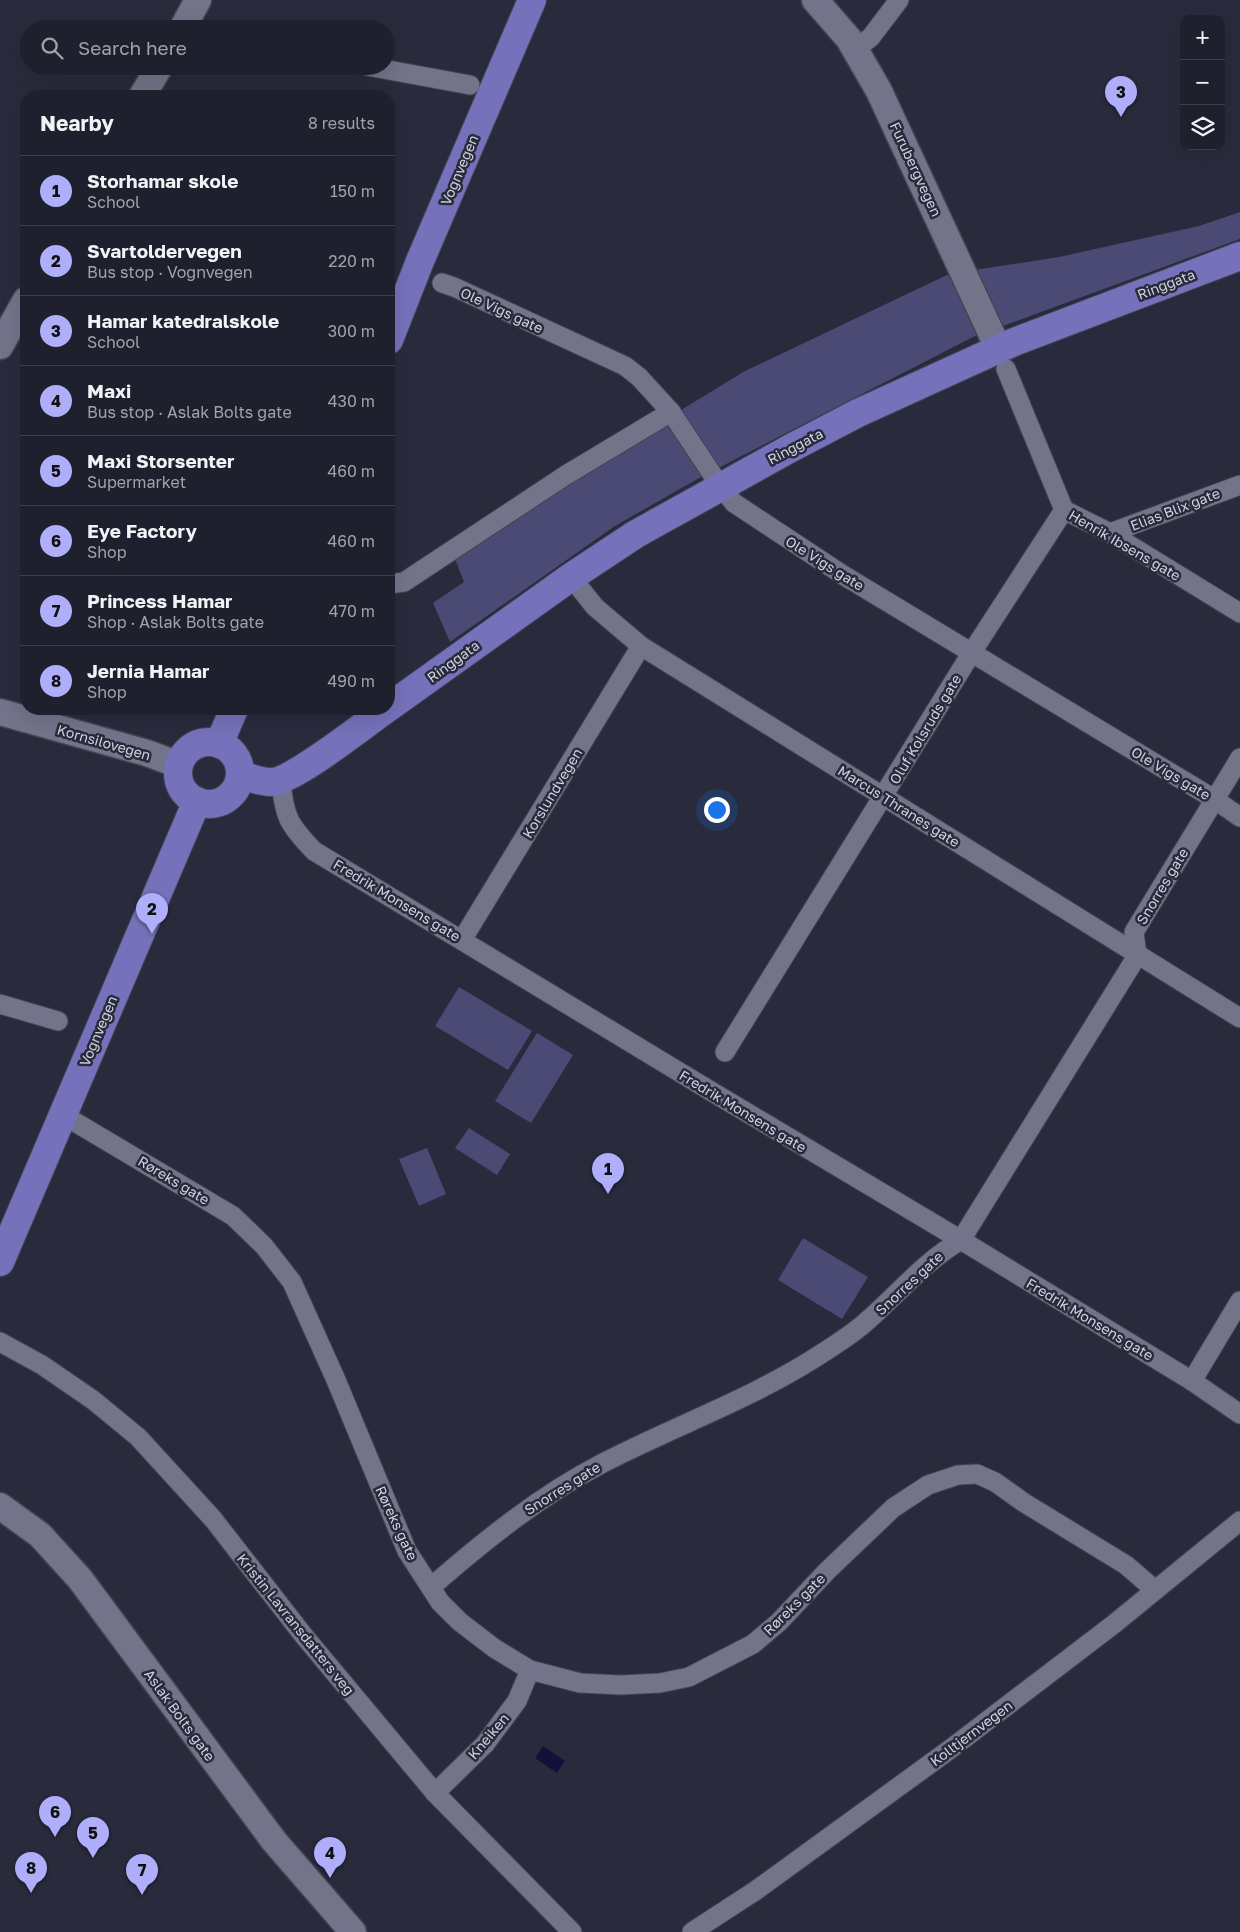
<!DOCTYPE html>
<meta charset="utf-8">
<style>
body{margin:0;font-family:"Golos Text",sans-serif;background:#2c2d39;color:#f1f3f6}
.controls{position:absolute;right:15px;top:15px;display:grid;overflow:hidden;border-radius:10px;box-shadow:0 5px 20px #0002}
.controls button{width:45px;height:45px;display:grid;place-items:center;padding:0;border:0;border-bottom:1px solid #3c3e49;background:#1f202d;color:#f1f3f6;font:25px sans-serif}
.you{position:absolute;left:716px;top:809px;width:18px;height:18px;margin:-12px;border:4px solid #fff;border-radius:50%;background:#1a73e8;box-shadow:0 0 0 8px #1a73e833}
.badge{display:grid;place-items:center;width:32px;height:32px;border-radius:50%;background:#aeaefa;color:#111;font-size:16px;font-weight:700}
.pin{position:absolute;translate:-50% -41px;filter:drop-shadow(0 1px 2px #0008)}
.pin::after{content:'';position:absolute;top:26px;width:18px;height:15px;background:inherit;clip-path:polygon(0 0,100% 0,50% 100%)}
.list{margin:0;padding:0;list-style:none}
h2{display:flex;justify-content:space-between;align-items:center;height:65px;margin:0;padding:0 20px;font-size:21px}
h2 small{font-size:16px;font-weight:400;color:#a1a3aa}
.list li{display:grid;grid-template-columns:32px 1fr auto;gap:15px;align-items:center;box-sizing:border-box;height:70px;padding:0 20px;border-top:1px solid #3c3e49}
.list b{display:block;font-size:19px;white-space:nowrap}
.list p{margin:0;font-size:16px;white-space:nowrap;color:#a1a3aa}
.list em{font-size:16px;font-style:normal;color:#a1a3aa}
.icon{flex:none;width:28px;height:28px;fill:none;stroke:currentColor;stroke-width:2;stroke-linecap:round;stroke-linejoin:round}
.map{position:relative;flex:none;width:1240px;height:1932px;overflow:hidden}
.search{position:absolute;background:#1f202d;box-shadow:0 5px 20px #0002;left:20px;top:20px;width:375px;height:55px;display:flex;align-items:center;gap:12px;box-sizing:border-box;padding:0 18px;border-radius:28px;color:#a1a3aa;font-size:19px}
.panel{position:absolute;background:#1f202d;box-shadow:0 5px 20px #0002;left:20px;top:90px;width:375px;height:625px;border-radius:20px}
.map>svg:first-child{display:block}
.green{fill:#4a4a75}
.water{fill:#151039}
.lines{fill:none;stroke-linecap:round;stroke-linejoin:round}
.street-casing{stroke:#444453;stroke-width:21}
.secondary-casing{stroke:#444453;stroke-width:29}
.primary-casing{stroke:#444453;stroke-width:30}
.street{stroke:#73748a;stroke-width:19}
.secondary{stroke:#73748a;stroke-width:26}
.primary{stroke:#7572bb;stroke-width:28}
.labels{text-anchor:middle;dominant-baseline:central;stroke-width:5;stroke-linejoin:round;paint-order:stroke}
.street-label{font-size:14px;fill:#d2d3df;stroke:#292a3c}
</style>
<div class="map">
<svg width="1240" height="1932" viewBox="0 0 1240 1932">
<rect width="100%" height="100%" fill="#292a3c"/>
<!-- green -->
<g class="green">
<polygon points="1240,212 1240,239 973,337 701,477 615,526 450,642 433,603 464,582 455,559 563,482 745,371 949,274 1059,257 1199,226"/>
<polygon points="459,987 532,1031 508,1070 435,1026"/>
<polygon points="537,1033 573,1055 531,1123 495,1101"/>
<polygon points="469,1128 510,1154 497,1175 455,1148"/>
<polygon points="427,1148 446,1194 419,1206 399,1159"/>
<polygon points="803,1238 868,1277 842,1319 778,1280"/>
</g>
<!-- water -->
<polygon class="water" points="543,1746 565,1761 557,1773 535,1758"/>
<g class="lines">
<defs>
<g id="street">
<polyline points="856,49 871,37 899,0"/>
<polyline points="367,66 470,85"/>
<polyline points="442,283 454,287 625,366 639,377 671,412 720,486 734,503 843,575 1214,799 1240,817"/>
<polyline points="1006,369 1064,510 1110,533 1240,613"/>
<polyline points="1110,533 1240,485"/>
<polyline points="571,577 595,607 641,646 1240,1018"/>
<polyline points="389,584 404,582 566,475 671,412"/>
<path d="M281,781C284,817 289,825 314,851L714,1093L961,1240L1192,1381L1240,1414"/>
<polyline points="462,940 641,646"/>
<polyline points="0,1004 58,1021"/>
<polyline points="725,1052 972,652 1064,510"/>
<polyline points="63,1117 75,1122 233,1216 264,1246 292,1282 336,1380 407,1551 440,1602 460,1622 494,1648 530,1670 580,1683 621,1685 660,1683 689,1677 753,1644 779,1622 827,1571 893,1508 928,1485 958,1475 977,1474 995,1482 1023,1502 1126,1565 1155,1590"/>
<polyline points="0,1342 42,1365 93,1400 138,1437 213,1519 304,1636 435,1793 572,1932"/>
<polyline points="1192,1381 1240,1301"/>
<path d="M431,1587C484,1541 538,1497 601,1464C674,1426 752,1399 821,1354C836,1344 853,1334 867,1321C898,1294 925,1261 961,1240L1137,956L1134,932L1240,758"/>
<polyline points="435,1793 485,1744 517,1701 530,1670"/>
<polyline points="692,1932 755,1891 949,1750 1114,1624 1240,1521"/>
</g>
<g id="secondary">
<polyline points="815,0 849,39 879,91 999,350"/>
<polyline points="182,29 198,0"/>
<polyline points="142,96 160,66"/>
<polyline points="0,346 26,300"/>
<polyline points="0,712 147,753 179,765"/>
<polyline points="0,1506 40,1535 80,1579 274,1841 353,1932"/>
</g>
<g id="primary">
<polyline points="389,340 420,261 532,0"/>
<polyline points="389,707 571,577 636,534 791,448 858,413 1014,342 1240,256"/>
<circle cx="209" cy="773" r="31"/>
<polyline points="219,744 234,709"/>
<path d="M240,775C249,777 260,782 270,782C291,783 365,724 386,709"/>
<polyline points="0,1262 197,801"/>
</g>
</defs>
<!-- street casing -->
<use href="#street" class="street-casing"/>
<!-- secondary casing -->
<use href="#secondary" class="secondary-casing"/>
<!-- primary casing -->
<use href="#primary" class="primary-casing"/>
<!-- street -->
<use href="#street" class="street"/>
<!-- secondary -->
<use href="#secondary" class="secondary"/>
<!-- primary -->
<use href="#primary" class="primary"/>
</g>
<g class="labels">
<!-- street labels -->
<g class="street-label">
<text transform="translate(916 169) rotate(65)">Furubergvegen</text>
<text transform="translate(459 170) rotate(-67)">Vognvegen</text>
<text transform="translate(1166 284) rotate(-21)">Ringgata</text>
<text transform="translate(502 310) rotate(25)">Ole Vigs gate</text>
<text transform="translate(795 446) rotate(-28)">Ringgata</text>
<text transform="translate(1175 509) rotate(-21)">Elias Blix gate</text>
<text transform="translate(1125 545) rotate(30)">Henrik Ibsens gate</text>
<text transform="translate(825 563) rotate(32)">Ole Vigs gate</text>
<text transform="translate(453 661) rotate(-36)">Ringgata</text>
<text transform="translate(925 729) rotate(-59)">Oluf Kolsruds gate</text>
<text transform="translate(104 742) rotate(16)">Kornsilovegen</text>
<text transform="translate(1171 773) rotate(31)">Ole Vigs gate</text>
<text transform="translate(552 793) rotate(-59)">Korslundvegen</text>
<text transform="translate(899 806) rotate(32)">Marcus Thranes gate</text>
<text transform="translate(1162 886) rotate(-59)">Snorres gate</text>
<text transform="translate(397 900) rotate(31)">Fredrik Monsens gate</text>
<text transform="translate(98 1031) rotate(-67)">Vognvegen</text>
<text transform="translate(743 1111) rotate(31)">Fredrik Monsens gate</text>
<text transform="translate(174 1180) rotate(31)">Røreks gate</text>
<text transform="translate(909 1283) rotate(-43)">Snorres gate</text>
<text transform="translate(1090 1319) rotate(31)">Fredrik Monsens gate</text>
<text transform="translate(562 1488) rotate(-32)">Snorres gate</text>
<text transform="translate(397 1523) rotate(65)">Røreks gate</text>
<text transform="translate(794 1604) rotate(-45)">Røreks gate</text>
<text transform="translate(296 1624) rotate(51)">Kristin Lavransdatters veg</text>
<text transform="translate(180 1715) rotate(54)">Aslak Bolts gate</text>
<text transform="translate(971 1733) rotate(-37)">Kolltjernvegen</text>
<text transform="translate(488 1736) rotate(-50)">Kneiken</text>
</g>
</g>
</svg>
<div class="controls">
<button>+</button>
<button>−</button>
<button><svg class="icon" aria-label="layers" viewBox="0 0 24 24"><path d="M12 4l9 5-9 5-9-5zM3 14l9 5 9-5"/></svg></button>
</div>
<div class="you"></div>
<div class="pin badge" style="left:608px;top:1194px">1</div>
<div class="pin badge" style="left:152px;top:934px">2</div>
<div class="pin badge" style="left:1121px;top:117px">3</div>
<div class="pin badge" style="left:330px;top:1878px">4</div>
<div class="pin badge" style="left:93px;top:1858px">5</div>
<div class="pin badge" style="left:55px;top:1837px">6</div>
<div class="pin badge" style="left:142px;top:1895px">7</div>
<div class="pin badge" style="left:31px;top:1893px">8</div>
<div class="search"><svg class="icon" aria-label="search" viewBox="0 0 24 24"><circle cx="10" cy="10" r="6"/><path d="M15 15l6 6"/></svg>Search here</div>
<section class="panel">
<h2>Nearby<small>8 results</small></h2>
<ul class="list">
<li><span class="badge">1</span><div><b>Storhamar skole</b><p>School</p></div><em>150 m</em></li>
<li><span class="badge">2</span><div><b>Svartoldervegen</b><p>Bus stop · Vognvegen</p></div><em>220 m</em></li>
<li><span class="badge">3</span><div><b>Hamar katedralskole</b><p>School</p></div><em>300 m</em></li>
<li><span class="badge">4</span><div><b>Maxi</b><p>Bus stop · Aslak Bolts gate</p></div><em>430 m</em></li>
<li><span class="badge">5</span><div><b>Maxi Storsenter</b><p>Supermarket</p></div><em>460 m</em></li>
<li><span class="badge">6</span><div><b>Eye Factory</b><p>Shop</p></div><em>460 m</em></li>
<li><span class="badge">7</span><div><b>Princess Hamar</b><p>Shop · Aslak Bolts gate</p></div><em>470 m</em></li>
<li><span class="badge">8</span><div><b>Jernia Hamar</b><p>Shop</p></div><em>490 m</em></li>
</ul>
</section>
</div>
